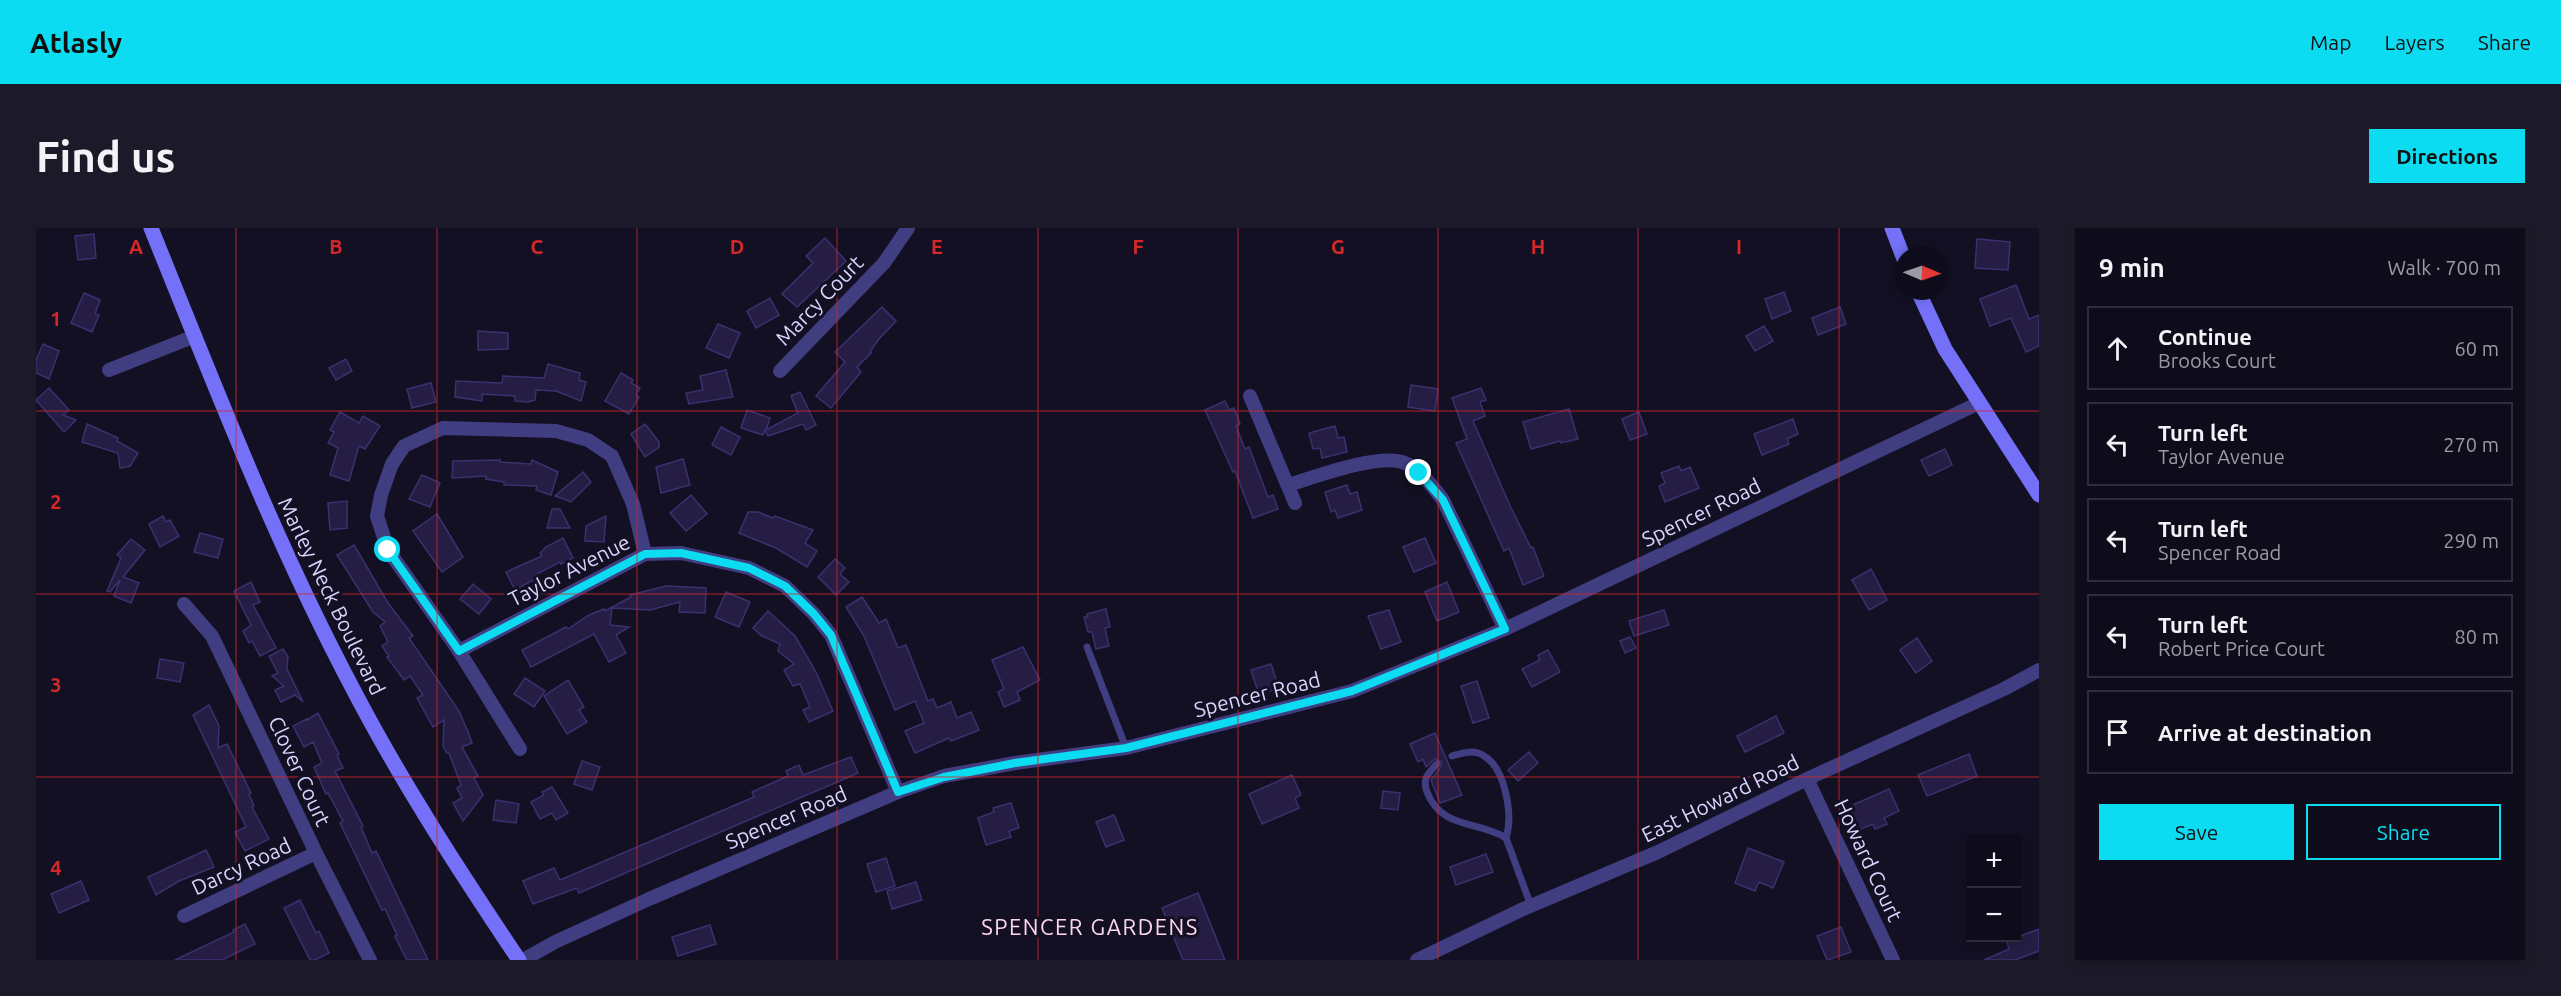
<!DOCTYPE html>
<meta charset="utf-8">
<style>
body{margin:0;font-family:Ubuntu,sans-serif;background:#1c1a28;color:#f1f3f6}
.controls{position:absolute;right:18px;bottom:18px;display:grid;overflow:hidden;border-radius:0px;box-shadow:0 3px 9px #0003}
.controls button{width:54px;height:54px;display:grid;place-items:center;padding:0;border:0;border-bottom:2px solid #2e2c3a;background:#0e0c1b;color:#f1f3f6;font:30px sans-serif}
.compass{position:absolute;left:1859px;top:18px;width:54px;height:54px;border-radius:50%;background:#0e0c1b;box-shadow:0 3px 9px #0003;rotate:92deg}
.stop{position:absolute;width:18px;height:18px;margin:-14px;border:4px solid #0cdcf2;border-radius:50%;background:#fff}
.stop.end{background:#0cdcf2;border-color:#fff;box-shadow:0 2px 6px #0008}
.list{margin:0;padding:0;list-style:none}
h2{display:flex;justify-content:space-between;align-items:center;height:78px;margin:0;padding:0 24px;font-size:26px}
h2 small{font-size:20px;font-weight:400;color:#9b9ba3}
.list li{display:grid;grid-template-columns:39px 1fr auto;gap:18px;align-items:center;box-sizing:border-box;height:84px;margin:0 12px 12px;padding:0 12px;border:2px solid #2e2c3a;border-radius:0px}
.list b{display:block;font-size:22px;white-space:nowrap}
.list p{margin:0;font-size:20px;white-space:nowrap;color:#9b9ba3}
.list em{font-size:20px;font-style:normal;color:#9b9ba3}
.actions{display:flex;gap:12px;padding:18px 24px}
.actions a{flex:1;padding:14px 0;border:2px solid #0cdcf2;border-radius:0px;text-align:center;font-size:21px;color:#0cdcf2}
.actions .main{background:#0cdcf2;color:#111}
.icon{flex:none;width:33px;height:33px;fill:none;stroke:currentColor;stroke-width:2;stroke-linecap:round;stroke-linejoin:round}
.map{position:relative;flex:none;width:2003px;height:732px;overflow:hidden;border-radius:0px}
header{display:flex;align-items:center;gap:36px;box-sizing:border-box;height:84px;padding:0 30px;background:#0cdcf2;color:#111}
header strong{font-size:28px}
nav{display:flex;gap:33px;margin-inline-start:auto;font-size:21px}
.intro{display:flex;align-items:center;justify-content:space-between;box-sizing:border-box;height:144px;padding:0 36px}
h1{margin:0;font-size:42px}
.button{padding:15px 27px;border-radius:0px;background:#0cdcf2;color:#111;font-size:21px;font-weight:700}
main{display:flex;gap:36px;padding:0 36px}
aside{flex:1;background:#0e0c1b;border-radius:0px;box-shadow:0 3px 9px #0003}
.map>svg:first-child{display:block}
.building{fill:#251d44;stroke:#3c306f;stroke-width:1.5}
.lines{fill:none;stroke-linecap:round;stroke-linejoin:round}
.lane{stroke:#403d81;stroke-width:7}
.street{stroke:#403d81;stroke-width:14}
.secondary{stroke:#7471f8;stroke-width:15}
.route{stroke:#0cdcf2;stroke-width:8}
.grid{fill:none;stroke:#d62828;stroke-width:1.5;stroke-opacity:0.55}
.labels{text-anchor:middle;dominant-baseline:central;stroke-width:6;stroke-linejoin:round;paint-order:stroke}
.street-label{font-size:21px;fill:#dad5fd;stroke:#131024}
.neighbourhood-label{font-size:22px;letter-spacing:1.5px;fill:#fdd7ef;stroke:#131024}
.grid-label{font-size:20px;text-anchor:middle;font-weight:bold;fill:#d62828;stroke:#131024;stroke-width:6;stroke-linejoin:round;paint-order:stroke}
</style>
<header>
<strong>Atlasly</strong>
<nav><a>Map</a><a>Layers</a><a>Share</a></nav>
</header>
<div class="intro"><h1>Find us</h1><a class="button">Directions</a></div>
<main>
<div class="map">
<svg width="2003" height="732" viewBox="0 0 2003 732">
<rect width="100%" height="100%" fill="#131024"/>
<!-- building -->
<g class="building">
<polygon points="58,6 60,30 42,32 39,8"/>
<polygon points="789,10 810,33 761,79 746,66 777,35 770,28"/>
<polygon points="1941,11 1974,14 1972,42 1939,40"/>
<polygon points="1980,57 1993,91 2003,87 2003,118 1990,124 1975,90 1954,98 1944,71"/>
<polygon points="1748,64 1755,83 1736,91 1729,71"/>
<polygon points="48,65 64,72 59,86 63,87 56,104 35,95"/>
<polygon points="734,70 743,87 720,100 711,83"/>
<polygon points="846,79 860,93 842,112 834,124 835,125 821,139 825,144 795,180 780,168 809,134 799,124"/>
<polygon points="1804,79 1810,96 1782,107 1776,90"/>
<polygon points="682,96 704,105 693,130 670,120"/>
<polygon points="1728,98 1737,113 1719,123 1710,108"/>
<polygon points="442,103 472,105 472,121 442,122"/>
<polygon points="7,116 23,123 13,151 0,145 0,132"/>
<polygon points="310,131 316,143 300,152 293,140"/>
<polygon points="512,136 544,145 543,152 550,154 545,173 520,163 500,162 499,172 492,174 479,173 479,168 446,166 446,173 419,169 420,153 466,155 467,148 508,150"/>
<polygon points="690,142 697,169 653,176 650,165 667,162 664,148"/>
<polygon points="585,145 597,152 595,155 604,160 600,167 603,169 593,186 569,173"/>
<polygon points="395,155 400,174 376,180 371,161"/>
<polygon points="1375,157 1402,161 1399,183 1372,179"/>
<polygon points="13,160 33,182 27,187 40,192 28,204 0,172"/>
<polygon points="1445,160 1450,172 1444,174 1449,188 1437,193 1475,280 1495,320 1497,319 1508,348 1487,357 1473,320 1468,323 1420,215 1431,211 1416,170"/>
<polygon points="764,164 780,197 770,202 767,196 732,208 729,202 727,207 705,200 711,182 734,190 730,202 762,185 755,168"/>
<polygon points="1189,173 1193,182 1198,180 1204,196 1200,198 1209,221 1213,219 1232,269 1237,267 1242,281 1217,290 1199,243 1197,244 1169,182"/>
<polygon points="1533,181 1542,211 1525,215 1524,213 1495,221 1487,194"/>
<polygon points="304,184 323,195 327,188 344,198 329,221 323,218 313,253 294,247 302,220 292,215 298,204 294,202"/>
<polygon points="1603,184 1611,206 1594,212 1586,191"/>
<polygon points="1757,191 1762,206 1751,211 1753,216 1726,227 1718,206"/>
<polygon points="51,196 82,210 81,213 102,225 94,238 84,240 82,225 46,214"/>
<polygon points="609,196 623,214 623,219 609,229 595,206"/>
<polygon points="1299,198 1302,210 1308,209 1311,224 1286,230 1284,220 1277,221 1273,205"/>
<polygon points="685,199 704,209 695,227 676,217"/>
<polygon points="1909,221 1916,237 1893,248 1885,232"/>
<polygon points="647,231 654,257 625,265 620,239"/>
<polygon points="464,232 464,234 495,236 496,232 522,244 515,267 500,262 501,258 468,257 468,254 450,251 450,248 416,250 417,233"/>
<polygon points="1643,238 1645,243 1654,239 1663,260 1629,274 1623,258 1629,255 1625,245"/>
<polygon points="547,244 555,254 535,274 519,268"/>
<polygon points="386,247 404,255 394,279 373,271"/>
<polygon points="1311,257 1314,266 1321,264 1326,282 1302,290 1299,282 1295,284 1289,264"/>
<polygon points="655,267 671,286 650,303 634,285"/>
<polygon points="311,273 311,300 294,302 292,275"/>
<polygon points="516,281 524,281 534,300 511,300"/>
<polygon points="712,284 722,284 737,290 739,288 777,302 769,315 781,323 771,339 740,320 703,305"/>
<polygon points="401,286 427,329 406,344 377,303"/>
<polygon points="127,288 130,294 134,292 143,308 124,319 113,296"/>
<polygon points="570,288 568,314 549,313 550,298"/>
<polygon points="164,305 187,311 182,330 158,324"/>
<polygon points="527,310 537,330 525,336 524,334 499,347 501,350 479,362 470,344 506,328 504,325 510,319"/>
<polygon points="1389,310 1400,335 1378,344 1367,319"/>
<polygon points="95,311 109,322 87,349 103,355 95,375 78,368 84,352 74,364 71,363 85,330 81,327"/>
<polygon points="318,317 352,375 377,408 373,410 423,483 432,504 436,515 426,519 442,548 438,550 447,567 427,593 417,575 426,570 421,560 425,557 413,525 411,525 407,518 408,492 397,499 381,470 387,467 374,448 368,452 351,429 353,428 346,418 352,414 344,398 349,394 337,384 301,327"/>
<polygon points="799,331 809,340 804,346 813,354 800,367 782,349"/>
<polygon points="1835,341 1851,372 1833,382 1816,352"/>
<polygon points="215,354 224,374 217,377 240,420 224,428 216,413 213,415 207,403 215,397 198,363"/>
<polygon points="1411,354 1423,384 1401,393 1389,364"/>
<polygon points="437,356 455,371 443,386 424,371"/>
<polygon points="630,358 670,360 669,385 643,384 644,374 614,382 576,380 574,397 593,399 580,407 590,425 573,434 558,406 495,439 486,422 530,399 532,401 553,387 568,381 569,383 595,369 594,367"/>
<polygon points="690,364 714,374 703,399 679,389"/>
<polygon points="826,369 843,395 850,391 862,420 870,417 892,473 897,471 901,480 915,474 921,490 935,484 943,502 915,513 913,510 879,525 869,503 888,495 879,473 859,482 828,408 810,379"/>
<polygon points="1070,381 1074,399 1069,400 1073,418 1060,421 1056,404 1052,404 1048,389 1052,389 1051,386"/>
<polygon points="1353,382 1365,414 1345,421 1332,388"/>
<polygon points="1628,382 1633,397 1598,408 1593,393"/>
<polygon points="732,383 759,408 780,444 797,483 773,494 767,482 774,479 764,456 757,458 748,442 758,436 742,423 744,416 726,408 717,400"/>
<polygon points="1594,409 1600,420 1589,425 1584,413"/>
<polygon points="1881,410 1896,433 1880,445 1864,422"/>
<polygon points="987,419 1004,452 981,464 984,472 968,479 962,464 968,461 956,432"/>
<polygon points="247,421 252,429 251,441 267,474 259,467 245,474 239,462 248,458 236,448 242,445 233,428"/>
<polygon points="1512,422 1524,444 1496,459 1486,441 1504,432 1502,427"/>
<polygon points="124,431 148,435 144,454 121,450"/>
<polygon points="1235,436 1243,460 1223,467 1215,442"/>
<polygon points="489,450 509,463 498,479 478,466"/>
<polygon points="532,452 548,479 543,482 551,494 531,506 508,468"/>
<polygon points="1441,453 1453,490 1437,495 1425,458"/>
<polygon points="173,477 183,498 182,520 191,516 215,565 213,566 218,578 216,579 233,611 209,623 199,604 210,599 157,487"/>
<polygon points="282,485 303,526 301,527 307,540 299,543 327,598 325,599 336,625 340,623 392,732 371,732 368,727 359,708 361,707 349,681 346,682 304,595 307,593 292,565 290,566 278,539 286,535 277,514 268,519 257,498 271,491 271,492"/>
<polygon points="1740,488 1748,505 1709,524 1701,508"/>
<polygon points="1399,505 1426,567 1404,575 1395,552 1405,539 1406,534 1399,531 1390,539 1387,531 1382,534 1374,516"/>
<polygon points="1493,524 1502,535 1482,553 1472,542"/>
<polygon points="1933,526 1941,548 1891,568 1882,547"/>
<polygon points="815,529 822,545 543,665 541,660 497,676 487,653 518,640 524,652 538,646 718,569 716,564 752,548 750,543 763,537 767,547"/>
<polygon points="546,533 564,539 556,562 538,556"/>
<polygon points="1256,547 1265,567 1259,570 1263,580 1226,596 1213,566"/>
<polygon points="516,559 532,585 520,592 516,585 504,591 495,574 508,567 506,564"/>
<polygon points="1853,561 1863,583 1848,590 1851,596 1839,601 1837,596 1820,603 1810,580"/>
<polygon points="1347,563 1364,565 1362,582 1345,580"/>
<polygon points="460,572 483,576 480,595 457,592"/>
<polygon points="975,575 983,600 973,603 975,609 950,617 942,590 958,584 957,580"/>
<polygon points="1078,587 1088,612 1070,619 1060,594"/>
<polygon points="1712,620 1748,634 1737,660 1723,654 1719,663 1699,655"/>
<polygon points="170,622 178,639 143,653 120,667 112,649"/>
<polygon points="1450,626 1457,644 1420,657 1414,639"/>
<polygon points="850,630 859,658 840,664 831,636"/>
<polygon points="45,653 53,672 23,685 15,666"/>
<polygon points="880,654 886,672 856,681 851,663"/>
<polygon points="1162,665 1189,732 1147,732 1126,680"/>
<polygon points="264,672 280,705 283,703 293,725 279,732 274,732 248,680"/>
<polygon points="209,696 219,716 186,732 139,732 198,704 197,702"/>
<polygon points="674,697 680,716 642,728 636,709"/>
<polygon points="1805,699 1815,724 1791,732 1781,708"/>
<polygon points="2003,701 2003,723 1979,732 1948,732 1973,721 1971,713"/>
</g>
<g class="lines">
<!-- lane -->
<g class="lane">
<polyline points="1051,419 1090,520"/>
<path d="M1416,528C1426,525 1438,521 1448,528C1470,541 1477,588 1470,610"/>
<path d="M1401,536C1392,545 1386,551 1391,564C1406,602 1441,592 1470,610L1495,678"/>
</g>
<!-- street -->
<g class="street">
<polyline points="73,142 159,108"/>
<polyline points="744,143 848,35 872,0"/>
<polyline points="1214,168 1259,275"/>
<path d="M1252,257C1279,249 1340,226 1366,234C1383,239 1397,259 1407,272L1469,401"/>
<polyline points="148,376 176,408 280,625 334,732"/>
<polyline points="423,423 609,326 645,325 713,340 749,358 778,386 795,407 862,564"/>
<polyline points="484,521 423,423 352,322 341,288 345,267 356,236 368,218 407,200 520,203 552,212 576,228 597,276 609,326"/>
<polyline points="1771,551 1857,732"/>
<polyline points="148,688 280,625"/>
<polyline points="487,732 519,714 613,671 862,564 908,548 979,535 1090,520 1316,463 1469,401 1943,175"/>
<polyline points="1381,732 1485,682 1622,624 1771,551 1968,461 2003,442"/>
</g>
<!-- secondary -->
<g class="secondary">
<path d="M115,0C178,156 238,312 317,461C366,555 424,644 483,732"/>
<polyline points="1856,0 1868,31"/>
<polyline points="1882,63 1909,121 2003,267"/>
</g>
</g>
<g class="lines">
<!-- route -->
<polyline class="route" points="352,322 423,423 609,326 645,325 713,340 749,358 778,386 795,407 862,564 908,549 979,535 1090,520 1316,463 1469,401 1407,272 1383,245"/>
</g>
<!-- grid -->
<path class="grid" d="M200,0V732M401,0V732M601,0V732M801,0V732M1002,0V732M1202,0V732M1402,0V732M1602,0V732M1803,0V732M0,183H2003M0,366H2003M0,549H2003"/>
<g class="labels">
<!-- street labels -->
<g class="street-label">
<text transform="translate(783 72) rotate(-46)">Marcy Court</text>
<text transform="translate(1665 284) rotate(-26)">Spencer Road</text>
<text transform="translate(533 342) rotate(-27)">Taylor Avenue</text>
<text transform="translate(296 368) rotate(64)">Marley Neck Boulevard</text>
<text transform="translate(1221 466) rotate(-14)">Spencer Road</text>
<text transform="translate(264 543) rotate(65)">Clover Court</text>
<text transform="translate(1684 570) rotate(-26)">East Howard Road</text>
<text transform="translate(750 589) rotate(-23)">Spencer Road</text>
<text transform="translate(1833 632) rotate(65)">Howard Court</text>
<text transform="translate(205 638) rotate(-25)">Darcy Road</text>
</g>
<!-- neighbourhood labels -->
<g class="neighbourhood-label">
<text x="1054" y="698">SPENCER GARDENS</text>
</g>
</g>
<g class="grid-label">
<text x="100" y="26">A</text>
<text x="300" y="26">B</text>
<text x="501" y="26">C</text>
<text x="701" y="26">D</text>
<text x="901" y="26">E</text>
<text x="1102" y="26">F</text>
<text x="1302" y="26">G</text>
<text x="1502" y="26">H</text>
<text x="1703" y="26">I</text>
<text x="20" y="98">1</text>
<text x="20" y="281">2</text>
<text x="20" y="464">3</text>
<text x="20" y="647">4</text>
</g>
</svg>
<div class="controls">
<button>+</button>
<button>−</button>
</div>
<svg class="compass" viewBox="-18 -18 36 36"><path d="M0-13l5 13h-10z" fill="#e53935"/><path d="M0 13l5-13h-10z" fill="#9b9ba3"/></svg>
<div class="stop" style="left:352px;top:322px"></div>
<div class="stop end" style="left:1383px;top:245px"></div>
</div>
<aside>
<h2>9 min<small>Walk · 700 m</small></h2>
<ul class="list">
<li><svg class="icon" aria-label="ahead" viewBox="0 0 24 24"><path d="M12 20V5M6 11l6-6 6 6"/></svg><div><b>Continue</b><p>Brooks Court</p></div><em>60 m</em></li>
<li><svg class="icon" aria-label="left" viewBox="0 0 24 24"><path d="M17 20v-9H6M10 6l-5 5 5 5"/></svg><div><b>Turn left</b><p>Taylor Avenue</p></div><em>270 m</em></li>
<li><svg class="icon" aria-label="left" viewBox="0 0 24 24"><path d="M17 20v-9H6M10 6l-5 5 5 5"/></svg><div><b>Turn left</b><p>Spencer Road</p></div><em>290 m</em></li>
<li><svg class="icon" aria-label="left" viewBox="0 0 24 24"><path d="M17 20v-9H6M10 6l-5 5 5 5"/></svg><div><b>Turn left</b><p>Robert Price Court</p></div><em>80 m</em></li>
<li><svg class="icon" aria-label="arrive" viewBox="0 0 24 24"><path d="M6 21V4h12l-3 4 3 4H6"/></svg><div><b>Arrive at destination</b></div></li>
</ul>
<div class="actions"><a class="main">Save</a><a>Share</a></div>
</aside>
</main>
